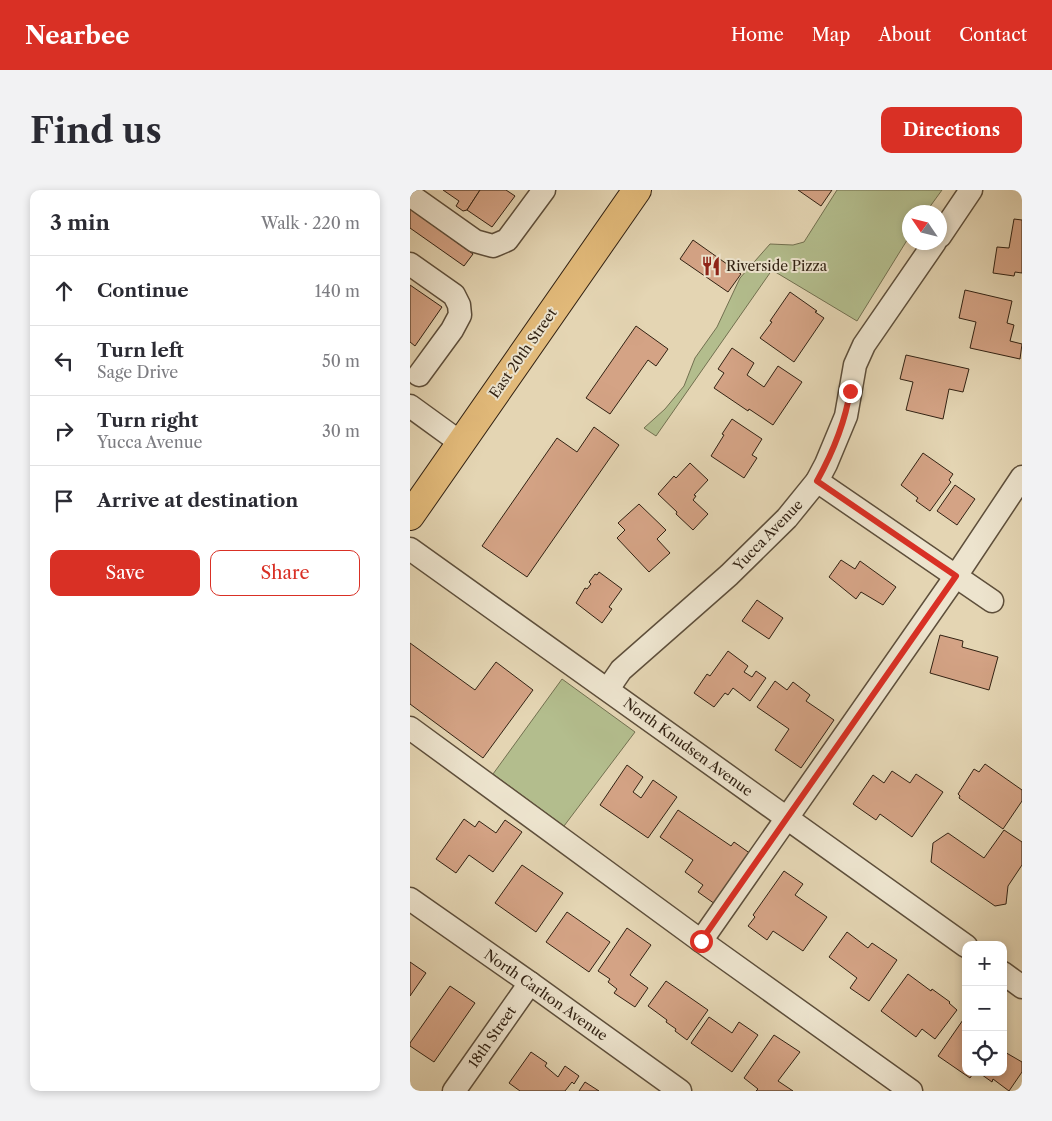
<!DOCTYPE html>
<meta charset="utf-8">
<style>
body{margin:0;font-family:"Libre Caslon Text",serif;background:#f2f2f3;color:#2b2b33}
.controls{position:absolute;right:15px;bottom:15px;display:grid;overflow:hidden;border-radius:10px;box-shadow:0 2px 8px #0003}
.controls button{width:45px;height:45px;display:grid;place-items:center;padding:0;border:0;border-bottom:1px solid #e1e1e2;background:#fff;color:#2b2b33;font:25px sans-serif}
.compass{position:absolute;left:492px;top:15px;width:45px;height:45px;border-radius:50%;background:#fff;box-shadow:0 2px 8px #0003;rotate:305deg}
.stop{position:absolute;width:15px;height:15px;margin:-11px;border:4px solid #d93025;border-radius:50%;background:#fff}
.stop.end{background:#d93025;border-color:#fff;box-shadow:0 1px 5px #0008}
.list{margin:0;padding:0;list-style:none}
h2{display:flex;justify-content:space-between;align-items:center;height:65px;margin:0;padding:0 20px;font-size:21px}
h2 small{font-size:16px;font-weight:400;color:#7c7c81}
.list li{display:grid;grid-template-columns:32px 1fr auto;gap:15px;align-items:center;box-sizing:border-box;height:70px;padding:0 20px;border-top:1px solid #e1e1e2}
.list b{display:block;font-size:19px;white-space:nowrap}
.list p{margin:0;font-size:16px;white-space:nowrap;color:#7c7c81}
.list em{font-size:16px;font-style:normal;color:#7c7c81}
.actions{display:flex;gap:10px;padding:15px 20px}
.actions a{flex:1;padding:11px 0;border:1px solid #d93025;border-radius:10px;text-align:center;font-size:18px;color:#d93025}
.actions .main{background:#d93025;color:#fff}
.icon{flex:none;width:28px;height:28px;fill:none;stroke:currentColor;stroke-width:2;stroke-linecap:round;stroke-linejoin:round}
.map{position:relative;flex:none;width:612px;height:901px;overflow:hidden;border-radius:10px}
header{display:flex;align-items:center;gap:30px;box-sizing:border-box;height:70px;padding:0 25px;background:#d93025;color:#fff}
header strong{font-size:24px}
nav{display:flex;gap:28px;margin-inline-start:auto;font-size:18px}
.intro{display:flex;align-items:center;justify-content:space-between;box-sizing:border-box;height:120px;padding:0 30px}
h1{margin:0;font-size:35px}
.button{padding:12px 22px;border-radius:10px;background:#d93025;color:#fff;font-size:18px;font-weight:700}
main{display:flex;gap:30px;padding:0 30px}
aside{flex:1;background:#fff;border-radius:10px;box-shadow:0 2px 8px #0003}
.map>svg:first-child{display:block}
.green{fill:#b3bd8d;stroke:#727050}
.building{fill:#d4a385;stroke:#322213}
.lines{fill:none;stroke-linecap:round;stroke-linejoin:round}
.minor-casing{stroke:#5e4f3b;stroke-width:25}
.major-casing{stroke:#322213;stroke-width:30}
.minor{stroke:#ede4ce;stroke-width:22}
.major{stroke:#e2ba7a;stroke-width:28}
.route{stroke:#d93025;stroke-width:6}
.labels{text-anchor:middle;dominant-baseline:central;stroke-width:4;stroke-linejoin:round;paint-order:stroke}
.poi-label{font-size:14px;fill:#322213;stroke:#ede4ce;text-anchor:start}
.street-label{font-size:14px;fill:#322213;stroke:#ede4ce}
</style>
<header>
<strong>Nearbee</strong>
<nav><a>Home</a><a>Map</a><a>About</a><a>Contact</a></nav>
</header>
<div class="intro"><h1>Find us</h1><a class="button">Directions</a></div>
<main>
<aside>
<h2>3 min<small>Walk · 220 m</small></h2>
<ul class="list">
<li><svg class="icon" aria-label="ahead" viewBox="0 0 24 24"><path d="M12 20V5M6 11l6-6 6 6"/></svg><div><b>Continue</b></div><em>140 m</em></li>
<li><svg class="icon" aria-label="left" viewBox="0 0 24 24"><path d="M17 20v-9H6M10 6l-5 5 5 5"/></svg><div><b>Turn left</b><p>Sage Drive</p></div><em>50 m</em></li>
<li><svg class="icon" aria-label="right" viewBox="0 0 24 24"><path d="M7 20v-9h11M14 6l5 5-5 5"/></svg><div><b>Turn right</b><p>Yucca Avenue</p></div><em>30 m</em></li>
<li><svg class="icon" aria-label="arrive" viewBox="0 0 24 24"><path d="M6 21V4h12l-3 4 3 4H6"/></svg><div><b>Arrive at destination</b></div></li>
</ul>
<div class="actions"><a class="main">Save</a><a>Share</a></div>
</aside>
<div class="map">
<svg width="612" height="901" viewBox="0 0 612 901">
<rect width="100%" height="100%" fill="#e4d5b3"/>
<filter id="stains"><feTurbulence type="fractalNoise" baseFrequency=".004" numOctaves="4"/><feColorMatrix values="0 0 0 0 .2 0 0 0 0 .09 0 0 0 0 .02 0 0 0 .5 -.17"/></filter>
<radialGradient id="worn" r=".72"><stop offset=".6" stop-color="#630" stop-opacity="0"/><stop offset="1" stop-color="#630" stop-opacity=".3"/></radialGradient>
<!-- green -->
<g class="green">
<polygon points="427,0 532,0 516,22 500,22 499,47 447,131 362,80 246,246 234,238 255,219 274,196 285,168 307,137 330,88 360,54 383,55 394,52"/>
<polygon points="152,489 225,542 154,636 83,584"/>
</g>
<!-- building -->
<g class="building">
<polygon points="33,0 70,0 57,20 53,21 46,16 49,11"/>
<polygon points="70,0 96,0 105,6 82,37 57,20"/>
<polygon points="388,0 422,0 411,16"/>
<polygon points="0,19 63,64 54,76 0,38"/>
<polygon points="604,29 612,30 612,83 605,82 604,86 583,83 587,57 599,58"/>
<polygon points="283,50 331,84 318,102 270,69"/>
<polygon points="0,95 32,117 5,156 0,152"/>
<polygon points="555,100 602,111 597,133 604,135 600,151 612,154 610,169 560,158 566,132 549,128"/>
<polygon points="380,102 407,121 405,122 414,128 384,172 350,148 362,132 360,131"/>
<polygon points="226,136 258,159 246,176 238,170 200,224 176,208"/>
<polygon points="322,158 344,173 337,185 354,197 368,176 392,192 363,235 339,219 338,221 304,198 314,183 308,179"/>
<polygon points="496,165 559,179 553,202 539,199 533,229 496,220 503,192 490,189"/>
<polygon points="322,229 352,249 342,265 347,268 334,288 301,266 314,245 312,244"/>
<polygon points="184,237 209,255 117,387 72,356 147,248 167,262"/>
<polygon points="513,263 543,284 539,290 541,292 520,321 506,311 508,308 491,295"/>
<polygon points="280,273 298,290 284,305 286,306 283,310 298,324 283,340 266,324 267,322 248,304 264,286 266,288"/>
<polygon points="545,295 565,309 547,335 527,321"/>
<polygon points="229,314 256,340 247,349 260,363 239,382 207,348 215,340 208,333"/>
<polygon points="431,370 445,379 450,371 486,397 473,415 451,402 446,409 419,387"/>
<polygon points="189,382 212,399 199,417 202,419 192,433 166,413 175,398 177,399 181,394 179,392 185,384 187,385"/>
<polygon points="347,410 373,428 359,449 332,431"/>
<polygon points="530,445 553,451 552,457 588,467 579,500 520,483"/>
<polygon points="0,453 65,500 86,472 123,500 73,568 0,514"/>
<polygon points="318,461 338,476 334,482 342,487 346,481 356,488 340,511 323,498 318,505 315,503 304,517 284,503 297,484 300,486"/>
<polygon points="365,491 377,500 383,492 400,505 396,511 424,530 391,578 365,560 379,539 347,517"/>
<polygon points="575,574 612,600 612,611 593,639 549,608 550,606 548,604 564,579 569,582"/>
<polygon points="217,575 233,587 223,602 231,608 243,590 267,607 238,648 190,615"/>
<polygon points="482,581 500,593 506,584 533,602 502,647 470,624 466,630 443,614 463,585 474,593"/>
<polygon points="268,620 321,656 324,652 341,664 305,714 288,702 293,695 275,682 283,670 250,647"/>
<polygon points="54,629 65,637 69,631 86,643 95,630 112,642 83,682 59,665 46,683 26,669"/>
<polygon points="594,640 612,652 612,675 598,696 596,714 585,716 521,672 523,653 538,643 574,668"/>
<polygon points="112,675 153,703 126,742 85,713"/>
<polygon points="374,681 393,694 385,705 417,727 393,761 363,741 357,750 338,736 345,727 343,725"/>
<polygon points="157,722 200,752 179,782 136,752"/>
<polygon points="217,738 241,755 220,785 238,798 225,817 204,803 207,799 198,792 200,789 188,781"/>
<polygon points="437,742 458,758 462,753 487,770 459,811 440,798 447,788 419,767"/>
<polygon points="0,772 16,783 0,806"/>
<polygon points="498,784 521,801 522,799 540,812 539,813 547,820 525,849 512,839 506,847 471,821"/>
<polygon points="256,791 298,820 277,850 265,841 266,839 256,832 257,830 238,816"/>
<polygon points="40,796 65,813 24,872 0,856 0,853"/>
<polygon points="299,827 322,843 329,832 348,845 322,882 281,853"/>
<polygon points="555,827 556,882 564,882 560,888 528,866"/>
<polygon points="364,845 390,862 368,891 383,901 346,901 348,899 334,888"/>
<polygon points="593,861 612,872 612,882 599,901 583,889 582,892 568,882 593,882"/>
<polygon points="121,862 137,873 135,876 148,887 155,876 169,886 164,894 162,892 155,901 110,901 99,893"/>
<polygon points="175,892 189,901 169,901"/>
</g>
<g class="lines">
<defs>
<g id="minor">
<polyline points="0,5 65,51 83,56 97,50 134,0"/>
<polyline points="530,46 561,0"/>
<polyline points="0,74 44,105 49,115 50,125 42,140 9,185"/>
<polyline points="0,216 51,253"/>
<polyline points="407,291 582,411"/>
<polyline points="0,359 556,756"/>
<polyline points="198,499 211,480 319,385 377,328 407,291 416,274 436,226 445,175 454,155 525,52"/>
<polyline points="0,538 291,751 501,901"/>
<polyline points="0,709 120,793 270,901"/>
<polyline points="291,751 546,386 612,287"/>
<polyline points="593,783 612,797"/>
<polyline points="44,901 120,793"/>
</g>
<polyline id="major" points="0,326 227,0"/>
</defs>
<!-- minor casing -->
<use href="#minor" class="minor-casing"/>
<!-- major casing -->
<use href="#major" class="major-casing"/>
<!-- minor -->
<use href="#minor" class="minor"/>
<!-- major -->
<use href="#major" class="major"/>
</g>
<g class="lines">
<!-- route -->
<path class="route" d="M291,751L546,386L407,291C423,262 435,234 440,201"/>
</g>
<!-- icons -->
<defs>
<symbol id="restaurant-bare" viewBox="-9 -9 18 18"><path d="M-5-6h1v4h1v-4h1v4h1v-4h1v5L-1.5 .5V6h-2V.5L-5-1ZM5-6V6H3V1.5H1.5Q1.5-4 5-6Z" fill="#8f2418" stroke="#ede4ce" stroke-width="2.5" paint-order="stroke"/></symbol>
</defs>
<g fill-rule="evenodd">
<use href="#restaurant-bare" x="287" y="62" width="28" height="28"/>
</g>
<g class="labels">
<!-- poi labels -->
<g class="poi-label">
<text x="316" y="76">Riverside Pizza</text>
</g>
<!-- street labels -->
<g class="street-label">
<text transform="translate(113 163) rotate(-55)">East 20th Street</text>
<text transform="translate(358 345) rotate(-46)">Yucca Avenue</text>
<text transform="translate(278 557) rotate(36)">North Knudsen Avenue</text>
<text transform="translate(136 805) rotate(35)">North Carlton Avenue</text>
<text transform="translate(82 847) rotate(-55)">18th Street</text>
</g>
</g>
<rect width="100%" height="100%" filter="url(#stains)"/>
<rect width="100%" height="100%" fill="url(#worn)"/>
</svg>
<div class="controls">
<button>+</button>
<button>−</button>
<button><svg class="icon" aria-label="locate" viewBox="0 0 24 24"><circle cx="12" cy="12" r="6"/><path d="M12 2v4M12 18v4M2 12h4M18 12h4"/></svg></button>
</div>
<svg class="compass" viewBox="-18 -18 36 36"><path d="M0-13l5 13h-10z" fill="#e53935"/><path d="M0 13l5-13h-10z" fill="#7c7c81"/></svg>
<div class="stop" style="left:291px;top:751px"></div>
<div class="stop end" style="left:440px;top:201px"></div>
</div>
</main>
